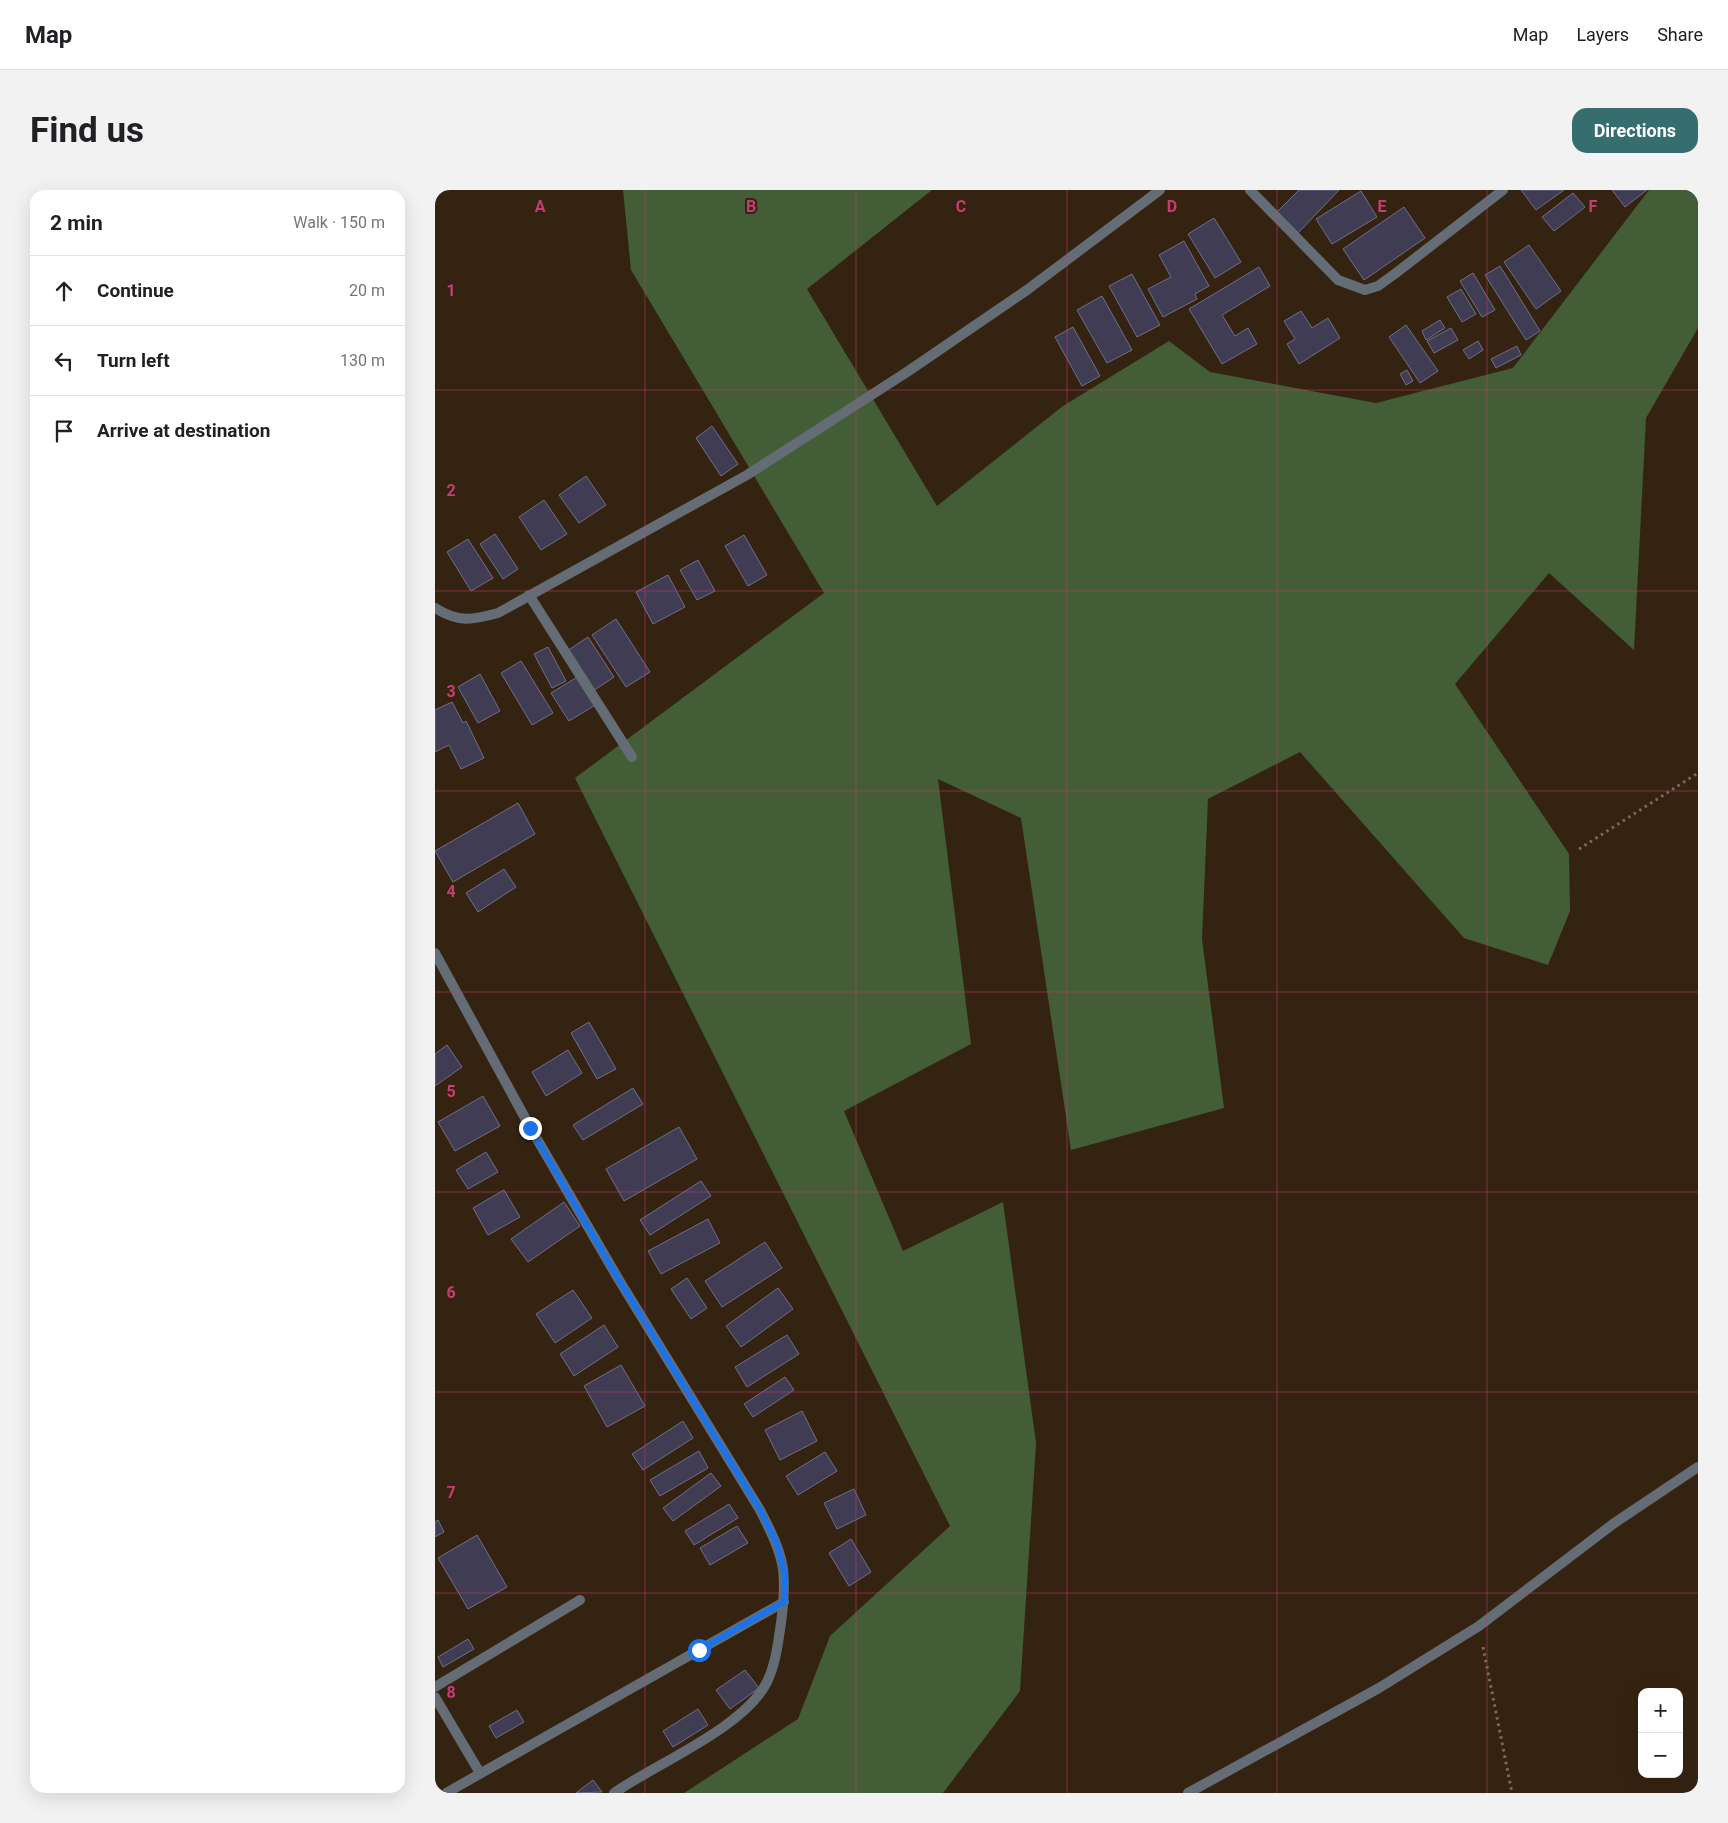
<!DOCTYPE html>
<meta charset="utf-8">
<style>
body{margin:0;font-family:Roboto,sans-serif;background:#f2f2f2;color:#202124}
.controls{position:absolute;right:15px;bottom:15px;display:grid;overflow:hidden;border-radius:10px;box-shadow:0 5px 20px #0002}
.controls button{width:45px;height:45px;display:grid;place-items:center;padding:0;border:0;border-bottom:1px solid #e0e0e0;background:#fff;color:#202124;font:25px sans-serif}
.stop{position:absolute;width:15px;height:15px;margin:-11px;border:4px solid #1a73e8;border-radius:50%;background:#fff}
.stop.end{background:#1a73e8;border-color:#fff;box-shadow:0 1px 5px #0008}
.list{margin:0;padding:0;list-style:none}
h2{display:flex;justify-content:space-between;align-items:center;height:65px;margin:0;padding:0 20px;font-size:21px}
h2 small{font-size:16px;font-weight:400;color:#757577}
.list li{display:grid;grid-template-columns:32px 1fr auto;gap:15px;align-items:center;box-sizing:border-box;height:70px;padding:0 20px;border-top:1px solid #e0e0e0}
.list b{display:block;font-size:19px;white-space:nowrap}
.list em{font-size:16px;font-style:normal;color:#757577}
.icon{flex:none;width:28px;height:28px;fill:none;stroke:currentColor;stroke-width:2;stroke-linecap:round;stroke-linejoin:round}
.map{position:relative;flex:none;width:1263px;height:1603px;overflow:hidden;border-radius:15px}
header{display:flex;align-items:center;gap:30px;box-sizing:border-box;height:70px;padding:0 25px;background:#fff;border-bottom:1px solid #e0e0e0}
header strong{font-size:24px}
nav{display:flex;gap:28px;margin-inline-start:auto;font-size:18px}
.intro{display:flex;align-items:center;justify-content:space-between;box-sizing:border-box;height:120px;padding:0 30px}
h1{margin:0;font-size:35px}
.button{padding:12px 22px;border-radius:15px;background:#366e70;color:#fff;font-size:18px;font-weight:700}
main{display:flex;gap:30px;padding:0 30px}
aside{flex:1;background:#fff;border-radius:15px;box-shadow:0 5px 20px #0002}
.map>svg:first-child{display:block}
.forest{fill:#435d36}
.building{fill:#3f3c54;stroke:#716e89}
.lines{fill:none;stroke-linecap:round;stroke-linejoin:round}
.path{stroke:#7a6b5c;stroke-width:3;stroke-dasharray:2.5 4;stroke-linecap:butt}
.minor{stroke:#646d76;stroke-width:10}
.route{stroke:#1a73e8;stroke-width:6}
.grid{fill:none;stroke:#c73d70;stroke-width:1;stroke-opacity:0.55}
.grid-label{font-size:16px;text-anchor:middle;font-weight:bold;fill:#c73d70;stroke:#352311;stroke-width:4;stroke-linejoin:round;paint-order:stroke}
</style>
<header>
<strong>Map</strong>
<nav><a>Map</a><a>Layers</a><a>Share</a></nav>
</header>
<div class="intro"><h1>Find us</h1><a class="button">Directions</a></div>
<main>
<aside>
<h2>2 min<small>Walk · 150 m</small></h2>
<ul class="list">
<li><svg class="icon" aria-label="ahead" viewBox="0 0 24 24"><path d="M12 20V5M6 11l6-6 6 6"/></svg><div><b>Continue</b></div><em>20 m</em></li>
<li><svg class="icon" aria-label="left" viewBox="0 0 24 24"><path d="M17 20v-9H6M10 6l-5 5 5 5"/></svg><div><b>Turn left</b></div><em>130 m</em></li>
<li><svg class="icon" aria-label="arrive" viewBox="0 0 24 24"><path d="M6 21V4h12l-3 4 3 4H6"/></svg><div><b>Arrive at destination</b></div></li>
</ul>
</aside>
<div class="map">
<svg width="1263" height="1603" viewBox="0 0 1263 1603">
<rect width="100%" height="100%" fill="#352311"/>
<!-- forest -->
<polygon class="forest" points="188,0 497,0 372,99 502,316 628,216 734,151 775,182 941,213 1078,178 1214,0 1263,0 1263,138 1211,228 1199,460 1114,383 1020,494 1134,664 1135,721 1113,775 1029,748 865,562 773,609 767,749 789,918 636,960 586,628 503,589 536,854 409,921 468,1061 568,1012 601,1253 585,1501 508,1603 249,1603 363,1529 395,1446 515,1336 140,588 389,403 196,80"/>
<!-- building -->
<g class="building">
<polygon points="864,0 904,0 863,43 842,22"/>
<polygon points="1086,0 1129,0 1101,20"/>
<polygon points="1177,0 1212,0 1190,17"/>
<polygon points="926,1 942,27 897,54 881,29"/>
<polygon points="1138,3 1150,17 1119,41 1107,27"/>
<polygon points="969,17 990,48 929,90 908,59"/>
<polygon points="779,28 806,72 780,88 753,44"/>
<polygon points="749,51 774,96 760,104 762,109 728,127 713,99 736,87 724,65"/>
<polygon points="1094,55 1126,101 1101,119 1069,72"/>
<polygon points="1065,76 1105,141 1091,150 1050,85"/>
<polygon points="824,77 835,96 787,125 800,146 813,138 822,154 787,174 754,119"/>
<polygon points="1038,83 1060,120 1047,127 1025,91"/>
<polygon points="697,84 725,135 702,147 674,96"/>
<polygon points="1026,99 1041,124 1027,132 1012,107"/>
<polygon points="667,106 697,160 672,173 642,120"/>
<polygon points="866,121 877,138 893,128 905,148 864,174 852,154 860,149 849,131"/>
<polygon points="1005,130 1010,138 991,150 987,141"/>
<polygon points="971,135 1003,181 985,193 954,147"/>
<polygon points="638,137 665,186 647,196 620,147"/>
<polygon points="1016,138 1023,150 999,163 992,151"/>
<polygon points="1043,151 1048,160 1034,169 1028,160"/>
<polygon points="1082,156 1086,165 1061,178 1056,169"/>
<polygon points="972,180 978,191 971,195 965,184"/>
<polygon points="277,236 303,274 286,286 261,248"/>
<polygon points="151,286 171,315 144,333 124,305"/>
<polygon points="109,310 132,344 106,360 84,327"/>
<polygon points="60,344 83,379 68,389 45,354"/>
<polygon points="309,345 332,385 313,396 290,356"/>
<polygon points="33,349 58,388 36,401 12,362"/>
<polygon points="263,370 280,401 262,410 245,380"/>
<polygon points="233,385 250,417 218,434 201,402"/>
<polygon points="181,429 215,482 191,497 157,445"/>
<polygon points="153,447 179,487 158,501 132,461"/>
<polygon points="113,457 131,491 117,498 99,464"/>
<polygon points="86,471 118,523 97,535 66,483"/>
<polygon points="45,484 65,521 43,533 23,497"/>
<polygon points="144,486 162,514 134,531 116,503"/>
<polygon points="17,512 28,533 31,531 49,568 26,579 14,555 0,562 0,520"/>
<polygon points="83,613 100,644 18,692 0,661"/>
<polygon points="69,679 81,697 43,722 31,703"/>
<polygon points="154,832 181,879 162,889 136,843"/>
<polygon points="12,855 27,877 0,896 0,864"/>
<polygon points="133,860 147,883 111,906 97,882"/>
<polygon points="198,898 208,914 148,950 138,935"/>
<polygon points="48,906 65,936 20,961 3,932"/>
<polygon points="244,937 262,969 189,1011 171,979"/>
<polygon points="51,962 63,982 33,999 21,980"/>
<polygon points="266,991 276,1006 215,1045 205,1030"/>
<polygon points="69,1000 85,1027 53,1045 38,1018"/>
<polygon points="129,1012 145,1036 93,1072 76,1049"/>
<polygon points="273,1029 285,1053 226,1084 213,1061"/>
<polygon points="330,1052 347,1078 287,1117 270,1091"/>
<polygon points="252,1088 272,1118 256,1129 236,1099"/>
<polygon points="343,1098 358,1119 306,1157 291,1136"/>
<polygon points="138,1100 157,1128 120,1153 101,1124"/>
<polygon points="169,1135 183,1157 139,1186 125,1164"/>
<polygon points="352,1145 364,1164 312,1197 300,1177"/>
<polygon points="186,1175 210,1216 172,1237 149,1196"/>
<polygon points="350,1187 359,1200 318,1227 309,1214"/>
<polygon points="367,1221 382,1251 345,1270 330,1240"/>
<polygon points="248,1231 258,1248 208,1280 197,1264"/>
<polygon points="264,1261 273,1278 225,1306 215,1290"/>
<polygon points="390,1262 402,1281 363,1305 351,1286"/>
<polygon points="276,1283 286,1296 238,1331 228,1318"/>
<polygon points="419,1299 431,1325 402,1339 389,1313"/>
<polygon points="294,1314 303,1328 259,1355 250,1341"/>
<polygon points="3,1330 9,1342 0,1347 0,1332"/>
<polygon points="302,1336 313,1353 275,1375 265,1358"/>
<polygon points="42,1345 72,1397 33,1419 3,1368"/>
<polygon points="416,1349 436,1382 414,1396 394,1363"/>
<polygon points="33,1449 39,1459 8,1477 3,1467"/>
<polygon points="310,1480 324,1498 295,1519 281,1500"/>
<polygon points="263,1519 273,1535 238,1557 228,1541"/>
<polygon points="82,1520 89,1532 61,1548 54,1536"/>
<polygon points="158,1590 167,1602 141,1603"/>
</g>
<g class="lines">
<!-- path -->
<g class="path">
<polyline points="1144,659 1263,583"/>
<polyline points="1048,1457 1077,1603"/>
</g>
<!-- minor -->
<g class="minor">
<polyline points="815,0 903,90 930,100 943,96 961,83 1068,0"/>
<polyline points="94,405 197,567"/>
<path d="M0,418C24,433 37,430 63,423L312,285L472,182L592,100L725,0"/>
<path d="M0,763L95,937L184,1090L325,1320C349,1367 353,1380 346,1433C343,1453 341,1473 332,1492C309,1538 222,1573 179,1603"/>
<polyline points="0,1497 145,1410"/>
<polyline points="0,1507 45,1583"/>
<polyline points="11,1603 349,1412"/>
<polyline points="753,1603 944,1498 1044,1436 1178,1334 1263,1277"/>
</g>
</g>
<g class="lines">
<!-- route -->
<polyline class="route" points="95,938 184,1090 325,1320 342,1354 350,1385 349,1412 264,1460"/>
</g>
<!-- grid -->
<path class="grid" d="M210,0V1603M421,0V1603M632,0V1603M842,0V1603M1052,0V1603M0,200H1263M0,401H1263M0,601H1263M0,802H1263M0,1002H1263M0,1202H1263M0,1403H1263"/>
<g class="grid-label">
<text x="105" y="22">A</text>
<text x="316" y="22">B</text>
<text x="526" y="22">C</text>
<text x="737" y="22">D</text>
<text x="947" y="22">E</text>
<text x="1158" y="22">F</text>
<text x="16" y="106">1</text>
<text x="16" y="306">2</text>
<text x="16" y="507">3</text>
<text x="16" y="707">4</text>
<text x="16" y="907">5</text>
<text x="16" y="1108">6</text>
<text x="16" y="1308">7</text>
<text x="16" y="1508">8</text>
</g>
</svg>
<div class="controls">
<button>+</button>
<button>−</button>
</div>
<div class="stop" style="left:264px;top:1460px"></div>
<div class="stop end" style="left:95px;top:938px"></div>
</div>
</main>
